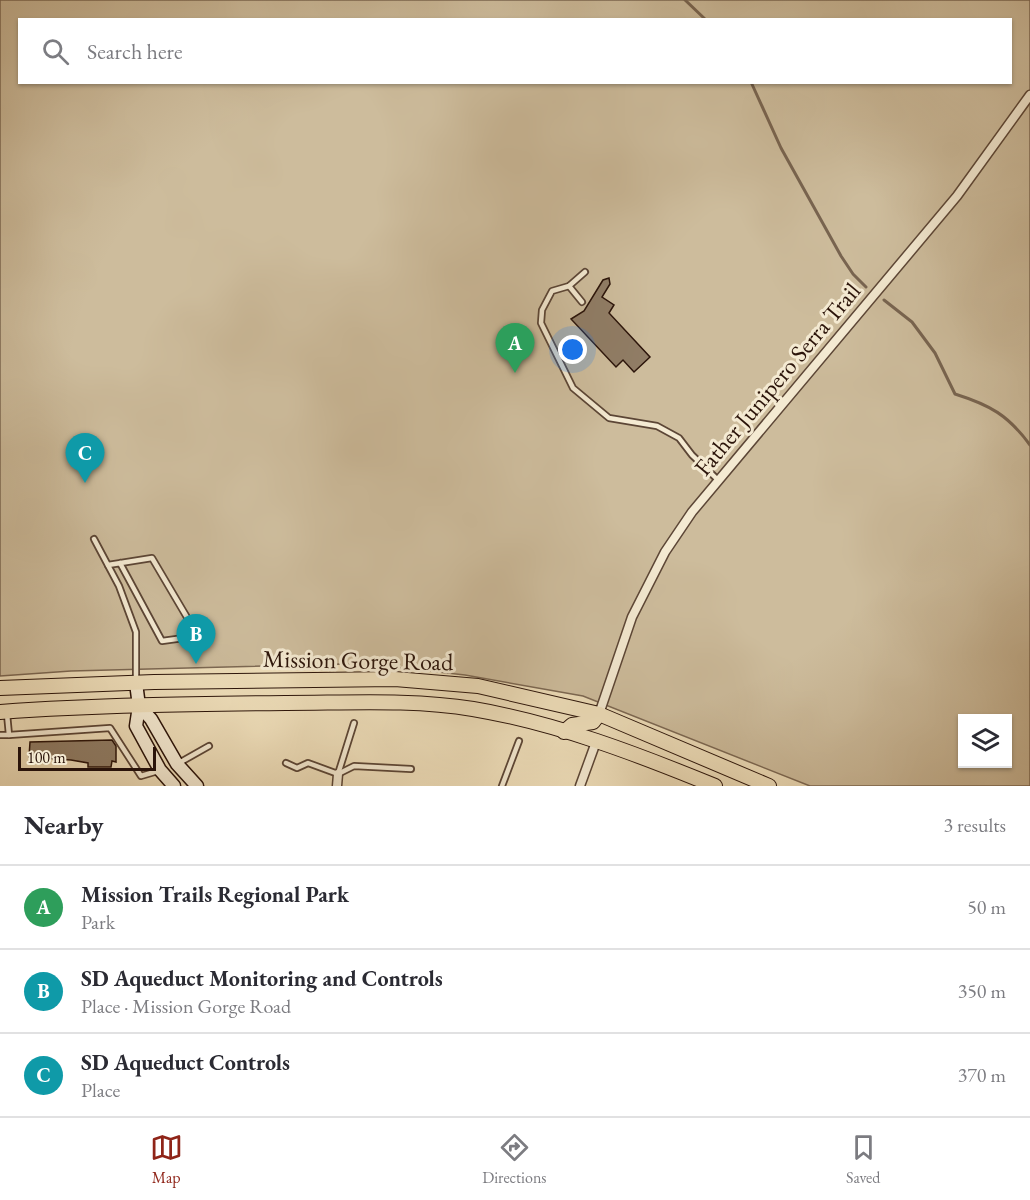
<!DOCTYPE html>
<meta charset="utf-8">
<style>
body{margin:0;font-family:"EB Garamond",serif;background:#f2f2f3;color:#2b2b33}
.controls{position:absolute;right:18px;bottom:18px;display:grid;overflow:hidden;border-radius:0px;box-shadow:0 2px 4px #0004}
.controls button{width:54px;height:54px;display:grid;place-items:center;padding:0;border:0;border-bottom:2px solid #e1e1e2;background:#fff;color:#2b2b33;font:30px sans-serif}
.scale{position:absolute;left:18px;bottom:15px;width:138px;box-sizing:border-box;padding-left:6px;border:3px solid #2b140a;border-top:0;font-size:16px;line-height:21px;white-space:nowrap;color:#2b140a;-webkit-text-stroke:4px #f4ead2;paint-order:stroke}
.you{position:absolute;left:573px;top:350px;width:21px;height:21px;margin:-15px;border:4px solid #fff;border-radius:50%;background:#1a73e8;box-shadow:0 0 0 9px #1a73e833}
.badge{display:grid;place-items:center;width:39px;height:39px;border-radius:50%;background:#8f2418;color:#fff;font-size:20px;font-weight:700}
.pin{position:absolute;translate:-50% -50px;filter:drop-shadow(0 2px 3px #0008)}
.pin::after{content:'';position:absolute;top:32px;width:21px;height:18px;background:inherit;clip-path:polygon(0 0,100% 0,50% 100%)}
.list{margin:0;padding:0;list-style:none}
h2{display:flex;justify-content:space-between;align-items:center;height:78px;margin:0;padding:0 24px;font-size:26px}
h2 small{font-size:20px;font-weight:400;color:#7c7c81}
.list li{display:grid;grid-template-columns:39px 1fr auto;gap:18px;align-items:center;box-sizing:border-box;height:84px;padding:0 24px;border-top:2px solid #e1e1e2}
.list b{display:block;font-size:22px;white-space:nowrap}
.list p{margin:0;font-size:20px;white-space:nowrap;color:#7c7c81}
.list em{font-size:20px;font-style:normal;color:#7c7c81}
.icon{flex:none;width:33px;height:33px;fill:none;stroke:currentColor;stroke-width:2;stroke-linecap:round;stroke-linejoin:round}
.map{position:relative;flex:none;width:1030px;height:786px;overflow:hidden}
.search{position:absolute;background:#fff;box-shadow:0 2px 4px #0004;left:18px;right:18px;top:18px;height:66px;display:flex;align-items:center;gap:15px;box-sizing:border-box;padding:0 21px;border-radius:0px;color:#7c7c81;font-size:22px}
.sheet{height:330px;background:#fff}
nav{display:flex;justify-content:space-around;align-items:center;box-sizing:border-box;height:84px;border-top:2px solid #e1e1e2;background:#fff;font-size:16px;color:#7c7c81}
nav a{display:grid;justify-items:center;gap:3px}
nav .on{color:#8f2418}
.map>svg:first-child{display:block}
.green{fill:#cdbc9c;stroke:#7c6853;stroke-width:1.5;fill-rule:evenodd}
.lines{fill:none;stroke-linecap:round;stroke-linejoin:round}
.stream{stroke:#786450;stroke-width:3}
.building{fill:#907d66;stroke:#2b140a;stroke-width:1.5}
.lane-casing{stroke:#5c4636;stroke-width:8}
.street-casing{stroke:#5c4636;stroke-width:11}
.secondary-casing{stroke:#2b140a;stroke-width:15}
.primary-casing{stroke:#2b140a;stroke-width:16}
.lane{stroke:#f4ead2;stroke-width:4.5}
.street{stroke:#f4ead2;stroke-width:8}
.secondary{stroke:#f4ead2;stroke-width:12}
.primary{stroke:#eedeba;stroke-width:14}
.labels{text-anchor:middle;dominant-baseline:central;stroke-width:6;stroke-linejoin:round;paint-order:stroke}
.street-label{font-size:24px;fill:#2b140a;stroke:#f4ead2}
</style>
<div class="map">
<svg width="1030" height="786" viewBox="0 0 1030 786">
<rect width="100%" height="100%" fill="#eedeba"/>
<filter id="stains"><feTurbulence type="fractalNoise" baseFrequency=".00333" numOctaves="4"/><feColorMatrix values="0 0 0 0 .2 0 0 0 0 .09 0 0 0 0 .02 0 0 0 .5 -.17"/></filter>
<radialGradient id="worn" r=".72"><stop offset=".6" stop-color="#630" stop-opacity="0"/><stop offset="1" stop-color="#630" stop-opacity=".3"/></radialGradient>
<!-- green -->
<path class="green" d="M0,0H1030V786H810L583,696L465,675L393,667L341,664L71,671L0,676ZM20,20H1010V82H20ZM962,718H1008V764H962Z"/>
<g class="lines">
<!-- stream -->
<g class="stream">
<polyline points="685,0 706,20"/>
<polyline points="751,82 781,148 841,256 853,274 866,287"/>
<path d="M884,300L912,322L935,353L955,394C990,405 1008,415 1030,445"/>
</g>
</g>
<!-- building -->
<g class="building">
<polygon points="609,278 610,284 602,297 614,305 609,313 650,357 634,372 623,360 616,367 571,319 584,311 603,280"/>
<polygon points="112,740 116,746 116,762 112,761 111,767 88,767 88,763 71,760 29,757 30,742"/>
</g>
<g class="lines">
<defs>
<g id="lane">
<polyline points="585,272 569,286 552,291 542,310 541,323 573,388 609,418 657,426 679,438 692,455 718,480"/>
<polyline points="569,286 582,302"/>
<polyline points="94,539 119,586 136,632 136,680"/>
<polyline points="108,565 152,558 198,636 162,641 120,563"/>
<polyline points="0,735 9,735 7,714"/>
<polyline points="9,735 110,728 141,776 158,771"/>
<polyline points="179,763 209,746"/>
<polyline points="286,763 297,768 308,763 338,774"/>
<polyline points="338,774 354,766 411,769"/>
<polyline points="338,774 354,723"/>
<polyline points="502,786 519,741"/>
</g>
<g id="street">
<polyline points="599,714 632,617 665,552 692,512 957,196 1030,95"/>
<polyline points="337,786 338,774"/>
<polyline points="580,786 596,742"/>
</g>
<g id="secondary">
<polyline points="136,683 139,706 136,726 160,770 174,786"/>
<polyline points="139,706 151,719 177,764 197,786"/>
</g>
<g id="primary">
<polyline points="0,688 154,682 395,679 478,686 599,714 769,786"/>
<path d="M0,712C95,705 191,704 286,703C348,703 412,699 473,709C556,723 637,754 715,786"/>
<polyline points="564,732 572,725 593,722 599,714"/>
</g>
</defs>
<!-- lane casing -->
<use href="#lane" class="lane-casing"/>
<!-- street casing -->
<use href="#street" class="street-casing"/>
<!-- secondary casing -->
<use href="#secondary" class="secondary-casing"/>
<!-- primary casing -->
<use href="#primary" class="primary-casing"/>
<!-- lane -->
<use href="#lane" class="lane"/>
<!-- street -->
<use href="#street" class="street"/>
<!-- secondary -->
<use href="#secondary" class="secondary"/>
<!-- primary -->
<use href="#primary" class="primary"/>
</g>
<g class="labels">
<!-- street labels -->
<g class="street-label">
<text transform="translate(777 379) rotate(-50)">Father Junipero Serra Trail</text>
<text transform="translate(358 660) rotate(1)">Mission Gorge Road</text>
</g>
</g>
<rect width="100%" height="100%" filter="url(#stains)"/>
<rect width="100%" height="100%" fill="url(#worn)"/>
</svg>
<div class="controls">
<button><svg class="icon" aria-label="layers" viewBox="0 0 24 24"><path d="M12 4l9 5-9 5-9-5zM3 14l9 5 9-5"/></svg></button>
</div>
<div class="scale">100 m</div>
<div class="you"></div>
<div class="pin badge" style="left:515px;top:373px;background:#2e9e5b">A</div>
<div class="pin badge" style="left:196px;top:664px;background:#0f9aa8">B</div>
<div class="pin badge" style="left:85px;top:483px;background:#0f9aa8">C</div>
<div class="search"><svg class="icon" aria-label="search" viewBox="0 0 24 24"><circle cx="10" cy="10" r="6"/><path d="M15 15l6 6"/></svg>Search here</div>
</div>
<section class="sheet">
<h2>Nearby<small>3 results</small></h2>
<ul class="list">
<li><span class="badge" style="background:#2e9e5b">A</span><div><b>Mission Trails Regional Park</b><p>Park</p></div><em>50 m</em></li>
<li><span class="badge" style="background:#0f9aa8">B</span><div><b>SD Aqueduct Monitoring and Controls</b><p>Place · Mission Gorge Road</p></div><em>350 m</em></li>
<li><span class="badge" style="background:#0f9aa8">C</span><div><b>SD Aqueduct Controls</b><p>Place</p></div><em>370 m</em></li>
</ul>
</section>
<nav>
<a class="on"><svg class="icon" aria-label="map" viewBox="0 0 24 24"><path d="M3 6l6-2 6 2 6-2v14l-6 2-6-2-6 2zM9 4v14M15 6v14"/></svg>Map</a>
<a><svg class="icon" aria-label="directions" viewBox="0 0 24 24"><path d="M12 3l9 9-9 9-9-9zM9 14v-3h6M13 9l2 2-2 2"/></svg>Directions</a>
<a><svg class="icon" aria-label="saved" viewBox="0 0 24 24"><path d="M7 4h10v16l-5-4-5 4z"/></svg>Saved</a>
</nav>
